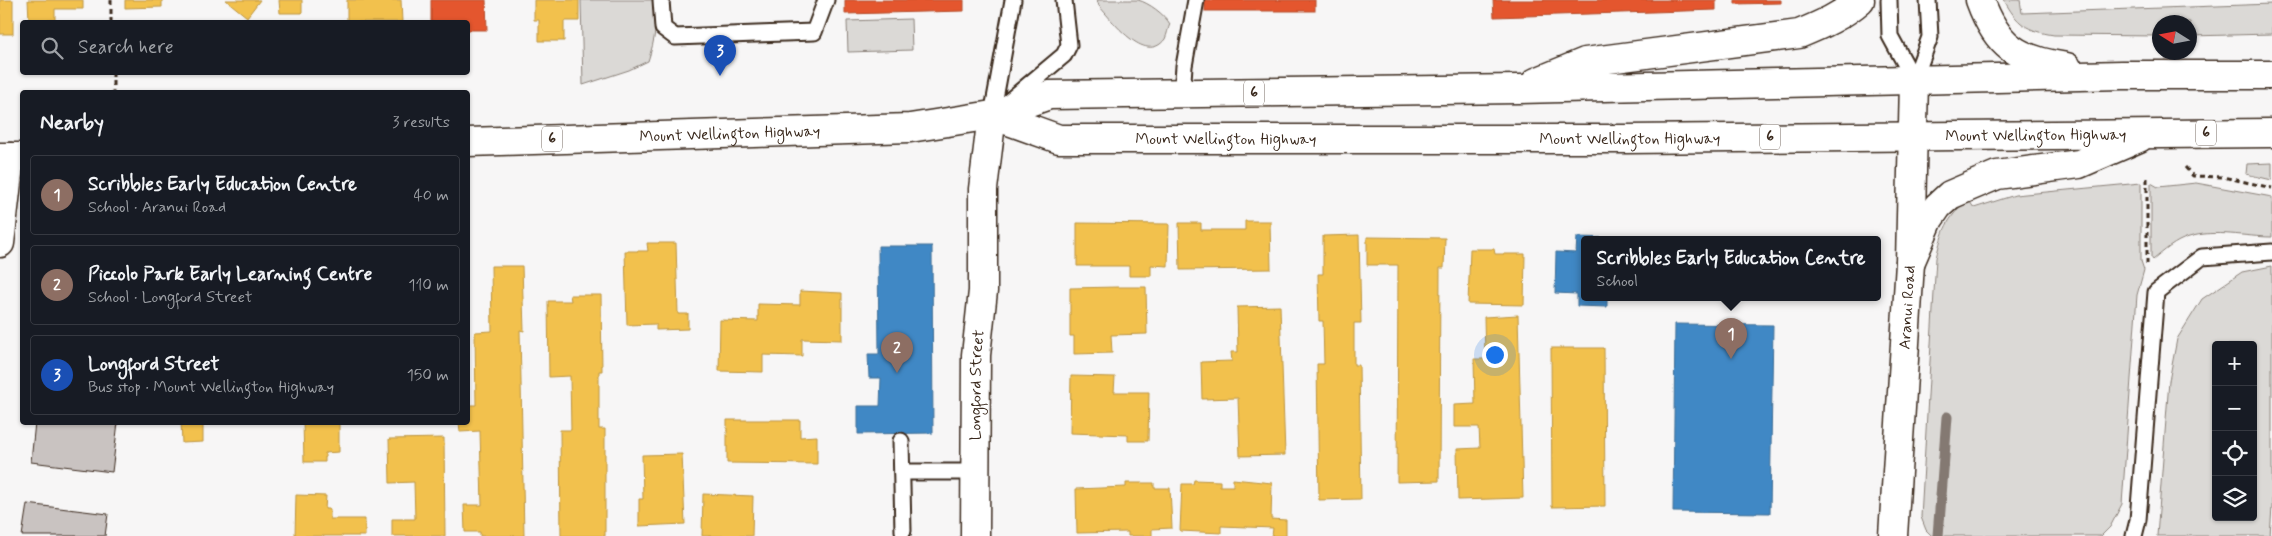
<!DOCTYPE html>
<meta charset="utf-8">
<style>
body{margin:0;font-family:Mynerve,sans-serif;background:#242831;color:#f1f3f6}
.controls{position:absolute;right:15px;bottom:15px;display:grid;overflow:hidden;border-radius:5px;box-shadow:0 1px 4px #0004}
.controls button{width:45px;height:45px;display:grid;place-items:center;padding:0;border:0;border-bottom:1px solid #363941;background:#171b24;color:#f1f3f6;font:25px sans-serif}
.compass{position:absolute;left:2152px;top:15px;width:45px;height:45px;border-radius:50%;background:#171b24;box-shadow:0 1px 4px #0004;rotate:281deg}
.you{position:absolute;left:1494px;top:354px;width:18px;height:18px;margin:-12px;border:4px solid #fff;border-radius:50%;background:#1a73e8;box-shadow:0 0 0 8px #1a73e833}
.badge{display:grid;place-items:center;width:32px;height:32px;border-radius:50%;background:#9f9995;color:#fff;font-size:16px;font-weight:700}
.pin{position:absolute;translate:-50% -41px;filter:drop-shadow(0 1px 2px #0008)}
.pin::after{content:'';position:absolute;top:26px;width:18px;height:15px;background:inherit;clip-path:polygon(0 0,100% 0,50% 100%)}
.popup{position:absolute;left:1581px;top:236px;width:300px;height:65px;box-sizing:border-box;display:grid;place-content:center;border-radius:5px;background:#171b24;filter:drop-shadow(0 1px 4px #0005);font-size:16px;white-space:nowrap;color:#9ea1a6}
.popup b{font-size:19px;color:#f1f3f6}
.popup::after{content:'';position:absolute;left:50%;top:100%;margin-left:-10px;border:10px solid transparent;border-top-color:#171b24}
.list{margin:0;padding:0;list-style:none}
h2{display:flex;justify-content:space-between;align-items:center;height:65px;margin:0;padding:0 20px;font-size:21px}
h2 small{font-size:16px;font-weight:400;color:#9ea1a6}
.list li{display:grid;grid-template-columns:32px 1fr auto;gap:15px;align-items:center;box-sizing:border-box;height:80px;margin:0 10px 10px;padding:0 10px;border:1px solid #363941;border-radius:5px}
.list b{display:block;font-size:19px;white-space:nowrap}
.list p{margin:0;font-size:16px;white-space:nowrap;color:#9ea1a6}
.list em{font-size:16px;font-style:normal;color:#9ea1a6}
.icon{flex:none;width:28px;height:28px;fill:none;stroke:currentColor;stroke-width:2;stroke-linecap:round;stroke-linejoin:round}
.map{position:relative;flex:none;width:2272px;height:536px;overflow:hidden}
.search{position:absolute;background:#171b24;box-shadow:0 1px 4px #0004;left:20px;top:20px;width:450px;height:55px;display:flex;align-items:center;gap:12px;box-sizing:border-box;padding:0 18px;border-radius:5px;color:#9ea1a6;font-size:19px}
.panel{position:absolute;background:#171b24;box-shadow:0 1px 4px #0004;left:20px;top:90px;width:450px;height:335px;border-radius:5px}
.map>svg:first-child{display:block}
.green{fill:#dbd9d6;stroke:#8b827a;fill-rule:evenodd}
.homes{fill:#f2c14e;stroke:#bb9440}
.shops{fill:#e4572e;stroke:#b14a29}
.schools{fill:#3f88c5;stroke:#3e6c93}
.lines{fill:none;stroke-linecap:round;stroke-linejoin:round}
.stream{stroke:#847972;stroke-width:11}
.building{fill:#c9c3c1;stroke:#3b2a1e}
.service-casing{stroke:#3b2a1e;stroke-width:19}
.minor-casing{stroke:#3b2a1e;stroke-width:31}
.tertiary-casing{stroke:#3b2a1e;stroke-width:31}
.primary-casing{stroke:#3b2a1e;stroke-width:31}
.path{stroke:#3b2a1e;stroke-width:3;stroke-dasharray:5 4;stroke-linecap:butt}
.service{stroke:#fff;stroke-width:15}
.minor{stroke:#fff;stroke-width:28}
.tertiary{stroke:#fff;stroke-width:28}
.primary{stroke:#fff;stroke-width:28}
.labels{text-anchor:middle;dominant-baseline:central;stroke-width:5;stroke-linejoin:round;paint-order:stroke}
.shield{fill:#fff;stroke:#766a62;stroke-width:1}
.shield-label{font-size:15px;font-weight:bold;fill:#3b2a1e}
.street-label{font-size:16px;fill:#3b2a1e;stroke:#fff}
</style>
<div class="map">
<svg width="2272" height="536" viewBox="0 0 2272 536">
<rect width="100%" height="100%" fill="#f7f6f6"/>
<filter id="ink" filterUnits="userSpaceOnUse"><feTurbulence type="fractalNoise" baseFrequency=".02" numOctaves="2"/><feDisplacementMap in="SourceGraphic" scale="10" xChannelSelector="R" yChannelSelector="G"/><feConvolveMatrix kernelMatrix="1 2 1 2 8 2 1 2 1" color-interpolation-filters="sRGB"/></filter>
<g filter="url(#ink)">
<!-- green -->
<g class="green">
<path d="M581,0H654C658,21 655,40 648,61L629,70L583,85Z"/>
<path d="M1097,0C1109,0 1126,0 1138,0C1149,3 1164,14 1170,24C1168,28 1167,35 1165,39C1145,66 1111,19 1099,6Z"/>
<path d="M2004,0H2020L2022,13L2272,4V34L2190,36V22H2160L2159,36L2054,35C2027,31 2017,24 2004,0Z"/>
<polygon points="911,19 912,50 848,52 847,21"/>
<polygon points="2272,163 2272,180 2246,174 2247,164"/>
<path d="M2141,183V261L2144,270L2137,295L2122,504L2110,527L2101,536H1932L1926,530L1921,517L1936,258C1943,229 1946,220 1968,199L1974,208L2015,195Z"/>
<path d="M2151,183L2158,187L2196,183L2272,197V237C2245,237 2215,229 2189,237C2175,241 2164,251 2153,260L2151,257Z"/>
<path d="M2272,266V507L2270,536H2157L2169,381L2177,339L2202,299L2242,272ZM2216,345H2253V517H2216Z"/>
</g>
<!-- homes -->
<g class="homes">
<rect x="0" y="0" width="13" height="34"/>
<polygon points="28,0 83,0 83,9 55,9 55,20 29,20"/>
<polygon points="125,0 162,0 162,7 125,8"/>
<polygon points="226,0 260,0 247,17"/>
<polygon points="279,0 302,0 302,13 280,13"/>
<polygon points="347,0 401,0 402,22 347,22"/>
<polygon points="534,0 579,0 579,21 564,21 564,41 539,41 539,20 534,20"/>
<polygon points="1245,221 1270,221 1271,269 1180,270 1179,223 1201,223 1201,230 1245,230"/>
<polygon points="1077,223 1169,224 1168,266 1151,265 1151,276 1129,276 1129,266 1077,266"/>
<polygon points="1359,235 1361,323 1354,323 1354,365 1359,365 1361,499 1319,500 1317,364 1324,364 1323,321 1319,321 1318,274 1323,274 1323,236"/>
<polygon points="1367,237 1445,238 1444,268 1440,268 1439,481 1397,482 1398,265 1367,265"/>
<polygon points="647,243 676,243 678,314 688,314 688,329 656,330 656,324 627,325 625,251 648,251"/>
<polygon points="1470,249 1494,249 1495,254 1525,254 1524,305 1468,304"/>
<polygon points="491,266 522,266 524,331 520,330 524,536 480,536 480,532 465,532 464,505 482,505 480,431 460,432 459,422 468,422 468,405 476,405 475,332 492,331"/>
<polygon points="1117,287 1146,287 1147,334 1111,335 1112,353 1074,354 1074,336 1070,336 1070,288"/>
<polygon points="800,291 842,293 842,340 802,339 802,356 763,355 763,372 719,371 720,320 758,321 758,304 800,305"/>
<polygon points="570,295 601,295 602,371 599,371 599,429 605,429 605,536 561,536 560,430 571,430 570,376 549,377 548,301 571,301"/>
<polygon points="1280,306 1285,455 1240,456 1238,398 1202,399 1201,362 1232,361 1231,352 1238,352 1237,307"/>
<polygon points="1518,315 1523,498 1458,500 1457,449 1480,448 1479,427 1454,427 1454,405 1475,404 1474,359 1485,359 1484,317"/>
<polygon points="1551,348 1604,348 1605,506 1552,507"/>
<polygon points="1071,376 1115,377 1114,392 1149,392 1148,441 1128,441 1128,435 1070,433"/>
<polygon points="727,420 800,420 800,437 817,436 817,464 727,463"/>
<polygon points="181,422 203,422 203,442 182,443"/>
<polygon points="303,422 339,422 339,452 325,453 325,462 304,462"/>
<polygon points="444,438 445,536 392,536 392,519 415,519 414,482 390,483 389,439"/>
<polygon points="682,454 685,524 639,526 639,499 643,499 642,455"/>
<polygon points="1233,479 1272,483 1271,519 1286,520 1286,536 1272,536 1273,528 1221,526 1221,533 1180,531 1182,484 1193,484 1194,480 1220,481 1220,486 1233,486"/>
<polygon points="1126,483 1154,483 1154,488 1170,488 1172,528 1152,529 1152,536 1128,536 1128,532 1077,533 1076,489 1126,487"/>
<polygon points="703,494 753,496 752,536 702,536"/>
<polygon points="296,495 326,496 325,509 330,509 330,519 365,519 365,536 295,536"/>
</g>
<!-- shops -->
<g class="shops">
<polygon points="431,0 486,0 487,30 468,30 468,22 431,22"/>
<polygon points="845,0 964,0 964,11 845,14"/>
<rect x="1205" y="0" width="110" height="11"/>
<polygon points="1493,0 1716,0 1716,10 1494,17"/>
<polygon points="1735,0 1781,0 1781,3 1735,4"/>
</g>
<!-- schools -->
<g class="schools">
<polygon points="1577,237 1610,238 1610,240 1585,240 1585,298 1607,298 1607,307 1577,306 1577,294 1555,293 1556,252 1576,253"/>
<polygon points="878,246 932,246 933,433 858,434 858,406 880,406 881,378 869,378 868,354 879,354"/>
<polygon points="1675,324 1773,325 1770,513 1673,512"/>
</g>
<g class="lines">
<!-- stream -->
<polyline class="stream" points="1938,536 1947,417"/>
</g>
<!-- building -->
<g class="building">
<polygon points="35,422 118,422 112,472 31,462"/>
<polygon points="27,504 108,514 105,536 22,536"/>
</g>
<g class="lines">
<defs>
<g id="service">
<polyline points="661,0 663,28 675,37 814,32 826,0"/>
<polyline points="1889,0 1890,36 1914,80"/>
<polyline points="1914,80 1930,37 1928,0"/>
<polyline points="1182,94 1184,66 1196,0"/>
<polyline points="1009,101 1064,55 1069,45 1064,0"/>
<polyline points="992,115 1013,0"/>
<polyline points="901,441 903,531"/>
<polyline points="902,472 975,472"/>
<polyline points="2134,536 2138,520 2156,292 2202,257 2272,252"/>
</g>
<g id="minor">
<polyline points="0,243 10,157"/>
<path id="s1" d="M975,536L976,355L983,291V189L992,115"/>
</g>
<g id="tertiary">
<path id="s2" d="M1893,536L1910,263L1914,80"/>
</g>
<g id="primary">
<path d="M1980,0C1997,47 2018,60 2067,67"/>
<path d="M1536,82L1585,62L1799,34C1821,25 1842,16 1860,0"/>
<path id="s3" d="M992,115L1059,139H1627L2272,133"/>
<path id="s4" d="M468,142L910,128L992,115L1049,95L1519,89L2122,75H2272"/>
<polyline points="0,157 22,157"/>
<polyline points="1910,263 1929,219 1938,206 1950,195 1997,175 2079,164 2139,138"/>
</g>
</defs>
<!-- service casing -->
<use href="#service" class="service-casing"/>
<!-- minor casing -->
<use href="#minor" class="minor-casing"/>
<!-- tertiary casing -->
<use href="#tertiary" class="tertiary-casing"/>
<!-- primary casing -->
<use href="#primary" class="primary-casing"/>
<!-- path -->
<g class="path">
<polyline points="111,0 111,22"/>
<polyline points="113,72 113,92"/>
<polyline points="2185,167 2193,176 2223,177 2272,188"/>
<polyline points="2147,178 2147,266"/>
</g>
<!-- service -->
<use href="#service" class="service"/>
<!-- minor -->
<use href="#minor" class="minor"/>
<!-- tertiary -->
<use href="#tertiary" class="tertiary"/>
<!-- primary -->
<use href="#primary" class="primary"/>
</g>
</g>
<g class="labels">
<!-- shield labels -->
<g class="shield">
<rect x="1244" y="80.5" width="20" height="25" rx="4"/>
<rect x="2196" y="120.5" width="20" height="25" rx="4"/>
<rect x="1760" y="124.5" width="20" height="25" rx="4"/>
<rect x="542" y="126.5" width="20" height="25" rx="4"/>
</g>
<g class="shield-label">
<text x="1254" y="93">6</text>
<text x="2206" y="133">6</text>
<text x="1770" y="137">6</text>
<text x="552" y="139">6</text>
</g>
<!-- street labels -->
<g class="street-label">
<text stroke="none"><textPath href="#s4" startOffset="262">Mount Wellington Highway</textPath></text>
<text stroke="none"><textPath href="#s3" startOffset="1048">Mount Wellington Highway</textPath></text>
<text stroke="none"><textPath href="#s3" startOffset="642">Mount Wellington Highway</textPath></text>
<text stroke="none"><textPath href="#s3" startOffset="238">Mount Wellington Highway</textPath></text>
<text stroke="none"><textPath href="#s2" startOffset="229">Aranui Road</textPath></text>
<text stroke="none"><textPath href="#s1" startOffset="151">Longford Street</textPath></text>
</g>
</g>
</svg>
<div class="controls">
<button>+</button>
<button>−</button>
<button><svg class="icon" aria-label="locate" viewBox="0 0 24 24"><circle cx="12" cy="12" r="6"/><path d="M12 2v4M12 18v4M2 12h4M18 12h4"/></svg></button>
<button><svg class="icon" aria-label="layers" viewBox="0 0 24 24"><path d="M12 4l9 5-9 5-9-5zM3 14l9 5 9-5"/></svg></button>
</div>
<svg class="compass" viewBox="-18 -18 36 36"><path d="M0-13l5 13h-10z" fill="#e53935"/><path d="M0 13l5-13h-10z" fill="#9ea1a6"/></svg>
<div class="you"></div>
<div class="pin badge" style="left:1731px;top:359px;background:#8d6e63">1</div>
<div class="popup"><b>Scribbles Early Education Centre</b>School</div>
<div class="pin badge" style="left:897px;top:373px;background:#8d6e63">2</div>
<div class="pin badge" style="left:720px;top:76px;background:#1a4fb4">3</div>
<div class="search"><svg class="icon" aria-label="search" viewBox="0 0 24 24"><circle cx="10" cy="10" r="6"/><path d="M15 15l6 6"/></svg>Search here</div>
<section class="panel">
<h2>Nearby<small>3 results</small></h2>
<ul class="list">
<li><span class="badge" style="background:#8d6e63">1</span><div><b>Scribbles Early Education Centre</b><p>School · Aranui Road</p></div><em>40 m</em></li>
<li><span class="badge" style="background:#8d6e63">2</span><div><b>Piccolo Park Early Learning Centre</b><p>School · Longford Street</p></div><em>110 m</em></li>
<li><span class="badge" style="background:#1a4fb4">3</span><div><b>Longford Street</b><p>Bus stop · Mount Wellington Highway</p></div><em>150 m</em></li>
</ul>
</section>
</div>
